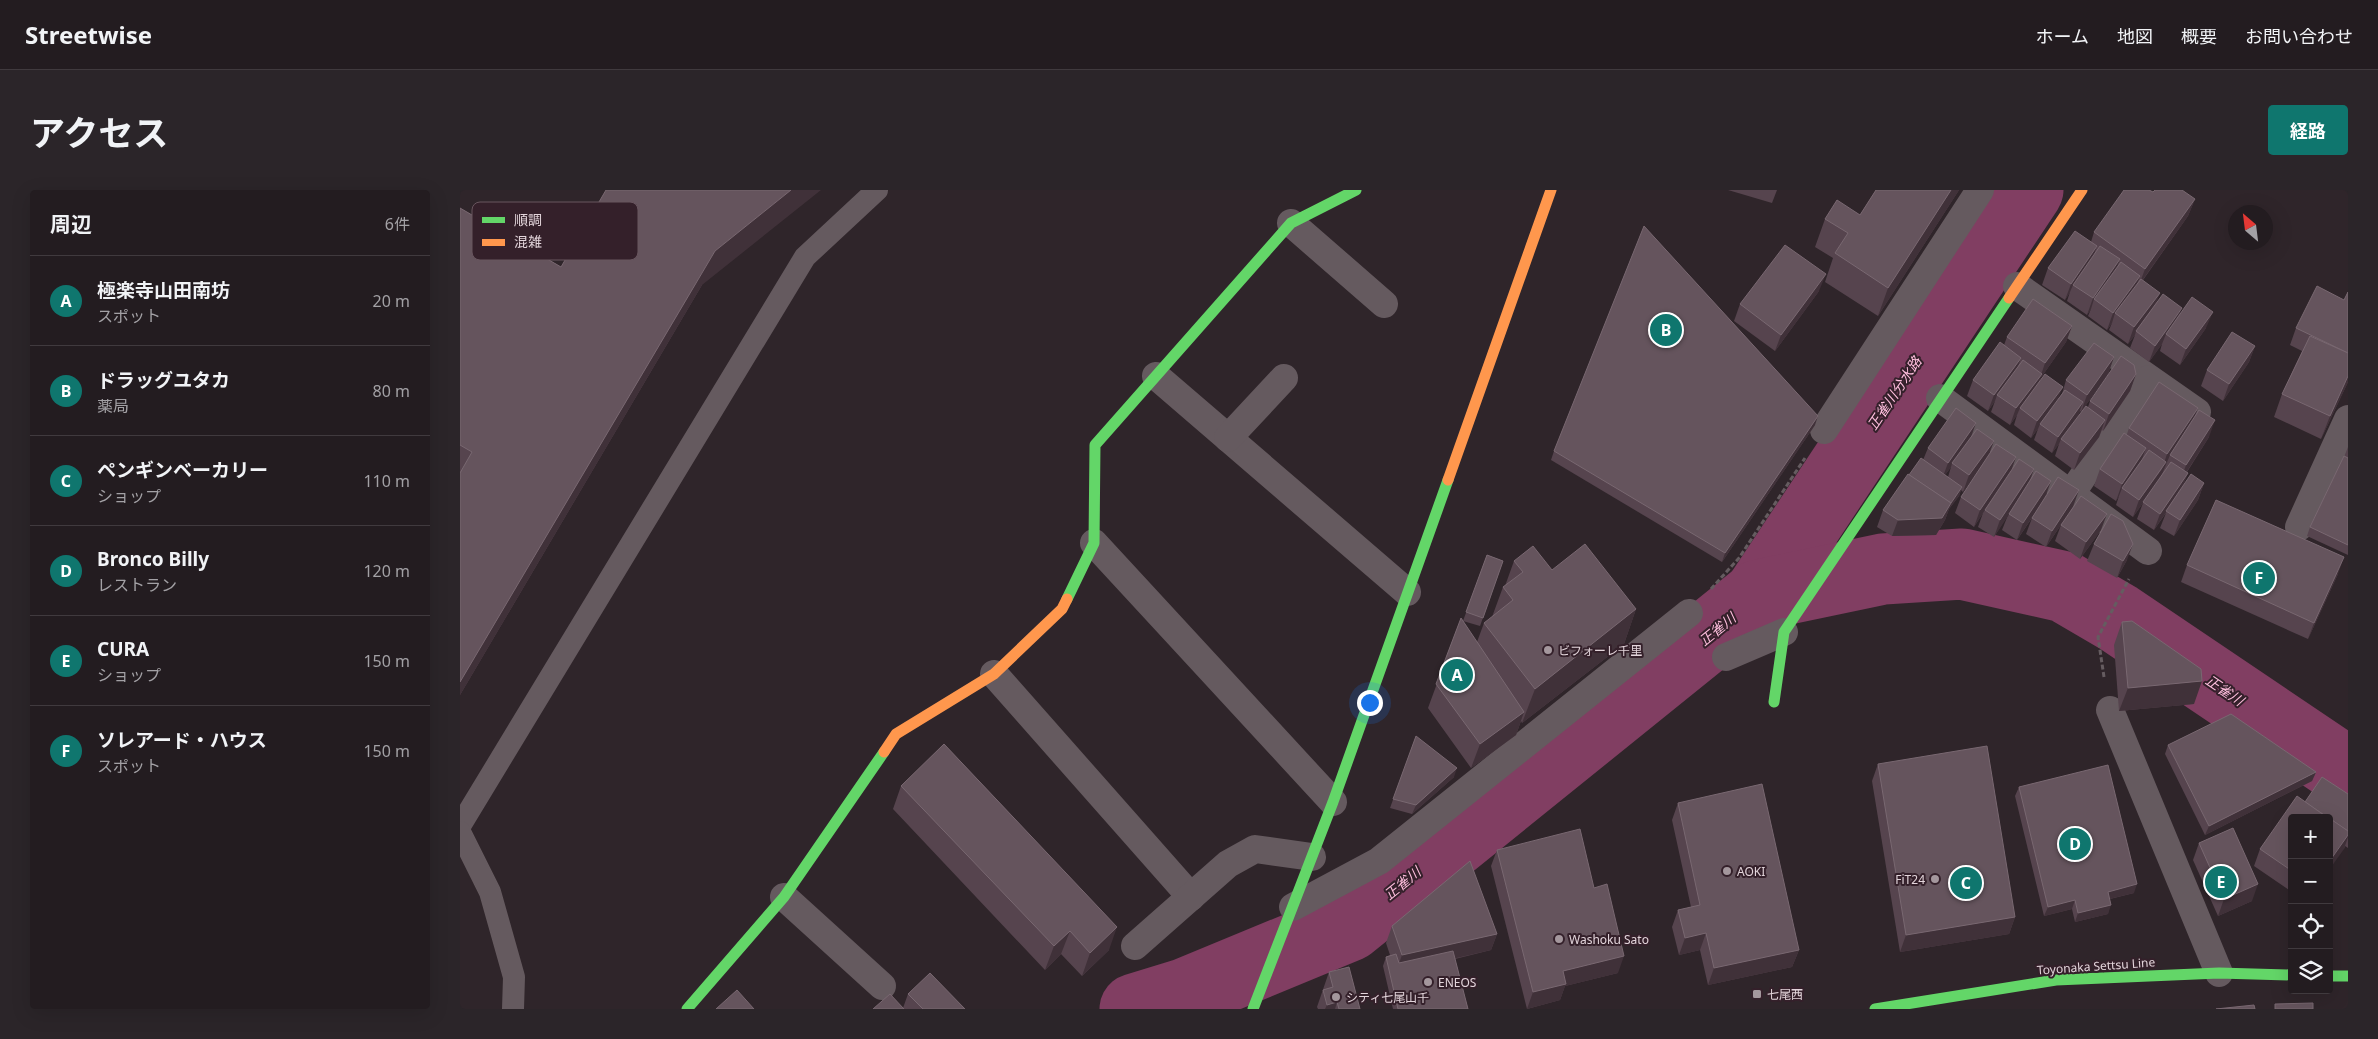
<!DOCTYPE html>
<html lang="ja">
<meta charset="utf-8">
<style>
body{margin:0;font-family:"Noto Sans","Noto Sans JP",sans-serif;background:#2b2529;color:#f1f3f6}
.controls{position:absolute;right:15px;bottom:15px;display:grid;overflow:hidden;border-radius:5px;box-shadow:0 5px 20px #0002}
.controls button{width:45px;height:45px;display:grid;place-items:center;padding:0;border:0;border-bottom:1px solid #403a3e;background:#231c20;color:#f1f3f6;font:25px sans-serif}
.compass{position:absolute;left:1768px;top:15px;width:45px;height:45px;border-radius:50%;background:#231c20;box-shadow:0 5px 20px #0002;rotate:332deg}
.you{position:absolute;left:909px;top:512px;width:18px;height:18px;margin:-12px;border:4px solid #fff;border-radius:50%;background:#1a73e8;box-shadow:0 0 0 8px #1a73e833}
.badge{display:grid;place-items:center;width:32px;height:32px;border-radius:50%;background:#0f766e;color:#fff;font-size:16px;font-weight:700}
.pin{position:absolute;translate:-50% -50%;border:2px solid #fff;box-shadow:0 1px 5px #0006}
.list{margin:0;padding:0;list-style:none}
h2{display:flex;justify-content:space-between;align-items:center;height:65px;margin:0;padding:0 20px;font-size:21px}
h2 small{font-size:16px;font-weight:400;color:#a3a1a5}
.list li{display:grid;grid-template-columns:32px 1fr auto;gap:15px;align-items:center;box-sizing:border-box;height:90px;padding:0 20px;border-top:1px solid #403a3e}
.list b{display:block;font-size:19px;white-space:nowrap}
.list p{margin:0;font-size:16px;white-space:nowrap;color:#a3a1a5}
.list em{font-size:16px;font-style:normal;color:#a3a1a5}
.icon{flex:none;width:28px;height:28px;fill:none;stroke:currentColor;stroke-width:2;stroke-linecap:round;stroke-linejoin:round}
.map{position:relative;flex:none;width:1888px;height:819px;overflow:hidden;border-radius:5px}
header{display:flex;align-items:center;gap:30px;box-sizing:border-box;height:70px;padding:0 25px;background:#231c20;border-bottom:1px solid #403a3e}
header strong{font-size:24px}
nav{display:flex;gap:28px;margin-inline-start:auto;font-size:18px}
.intro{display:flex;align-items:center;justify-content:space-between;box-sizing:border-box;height:120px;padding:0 30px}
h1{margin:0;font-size:35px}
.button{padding:12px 22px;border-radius:5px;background:#0f766e;color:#fff;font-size:18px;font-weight:700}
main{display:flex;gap:30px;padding:0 30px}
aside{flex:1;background:#231c20;border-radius:5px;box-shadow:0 5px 20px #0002}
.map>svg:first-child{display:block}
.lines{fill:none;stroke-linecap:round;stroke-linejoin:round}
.river{stroke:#813e62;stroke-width:71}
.path{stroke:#655c60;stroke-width:3;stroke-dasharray:5 2.5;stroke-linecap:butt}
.lane{stroke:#655a5f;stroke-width:22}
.street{stroke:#655a5f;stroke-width:28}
.fast{stroke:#63d668;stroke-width:11}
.slow{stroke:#ff974d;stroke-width:11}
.wall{fill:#56444e;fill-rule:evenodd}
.shaded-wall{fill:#403139}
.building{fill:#65545d;stroke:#796871}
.poi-dot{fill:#a4979d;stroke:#34202a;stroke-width:2}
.labels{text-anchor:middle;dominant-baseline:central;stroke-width:4;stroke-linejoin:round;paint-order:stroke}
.poi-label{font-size:12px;fill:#e3d5db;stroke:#34202a;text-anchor:start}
.street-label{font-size:12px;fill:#e3d5db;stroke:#34202a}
.water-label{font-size:14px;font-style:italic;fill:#ffbfde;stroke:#34202a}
.key{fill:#34202a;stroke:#69565f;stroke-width:1}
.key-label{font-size:14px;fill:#e3d5db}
</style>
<header>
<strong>Streetwise</strong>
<nav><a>ホーム</a><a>地図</a><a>概要</a><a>お問い合わせ</a></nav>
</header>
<div class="intro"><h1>アクセス</h1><a class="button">経路</a></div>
<main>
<aside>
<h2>周辺<small>6件</small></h2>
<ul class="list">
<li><span class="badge">A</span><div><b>極楽寺山田南坊</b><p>スポット</p></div><em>20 m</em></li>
<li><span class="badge">B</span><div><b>ドラッグユタカ</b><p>薬局</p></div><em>80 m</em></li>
<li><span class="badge">C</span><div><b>ペンギンベーカリー</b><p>ショップ</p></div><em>110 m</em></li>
<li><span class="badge">D</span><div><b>Bronco Billy</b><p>レストラン</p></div><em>120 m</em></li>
<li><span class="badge">E</span><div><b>CURA</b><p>ショップ</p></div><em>150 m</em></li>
<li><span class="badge">F</span><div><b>ソレアード・ハウス</b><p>スポット</p></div><em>150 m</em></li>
</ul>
</aside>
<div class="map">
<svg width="1888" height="819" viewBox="0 0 1888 819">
<rect width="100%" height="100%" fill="#2f252a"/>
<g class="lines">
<!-- river -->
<g class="river">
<polyline points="1299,405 1568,0"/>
<polyline points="675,819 724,804 889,736 1299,405 1423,379 1502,374 1605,397 1658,428 1888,583"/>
</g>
<!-- path -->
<g class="path">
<polyline points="1251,399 1279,368 1345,268"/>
<polyline points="1644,487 1638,447 1669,389"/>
</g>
<!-- lane -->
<g class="lane">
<polyline points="0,636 345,67 417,0"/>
<polyline points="0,642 30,702 54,787 53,819"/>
</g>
<!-- street -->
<g class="street">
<polyline points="831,33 924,114"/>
<polyline points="1557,96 1737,222"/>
<polyline points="696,186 947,402"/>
<polyline points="1480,208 1688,361"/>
<polyline points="1364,240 1520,0"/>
<polyline points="768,248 824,188"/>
<polyline points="1611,304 1689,189"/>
<polyline points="1839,337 1888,229"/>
<polyline points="634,353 873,612"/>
<polyline points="1266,467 1324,442"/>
<polyline points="534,484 731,707"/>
<polyline points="1650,520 1759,783"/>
<polyline points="324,707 422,796"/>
<polyline points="833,717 919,671 1229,423"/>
<polyline points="675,756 768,674 795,659 852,667"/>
</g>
<!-- fast -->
<g class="fast">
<polyline points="607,409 634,353 635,255 831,33 896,0"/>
<polyline points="1314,512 1324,442 1549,108"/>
<polyline points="1869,786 1888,786"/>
<polyline points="227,819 324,707 424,562"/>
<polyline points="793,819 873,612 988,290"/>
<polyline points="1415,819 1596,790 1759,783 1832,785"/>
</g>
<!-- slow -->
<g class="slow">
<polyline points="1549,108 1622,0"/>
<polyline points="988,290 1091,0"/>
<polyline points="424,562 436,544 534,484 602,419 607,409"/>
</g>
</g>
<!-- wall -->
<g class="wall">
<polygon points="1268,0 1317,0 1312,13"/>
<polygon points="1416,0 1499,0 1418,126 1365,92 1373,68 1355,57 1365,29 1400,25"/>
<polygon points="1693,2 1735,9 1728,26 1683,90 1697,113 1746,138 1720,175 1700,161 1702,154 1689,172 1670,158 1675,145 1668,154 1649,140 1652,133 1647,140 1628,126 1631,119 1627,125 1607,111 1610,102 1605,110 1582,95 1588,78 1631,52 1634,42"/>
<polygon points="0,18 101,77 242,95 0,505"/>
<polygon points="1359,101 1315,161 1274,131 1280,114"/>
<polygon points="1884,110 1888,192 1861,249 1814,227 1822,204 1842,161 1830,155 1836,138"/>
<polygon points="1612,136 1606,152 1580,189 1579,192 1599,208 1602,204 1606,190 1654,167 1648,184 1621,222 1620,221 1617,228 1628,217 1630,211 1676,184 1670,201 1643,241 1642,240 1639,247 1614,280 1595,266 1599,254 1592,263 1574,250 1578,239 1571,248 1554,235 1557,225 1550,235 1531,222 1535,211 1528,221 1507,206 1513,190 1544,155 1547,147"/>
<polygon points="1795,156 1789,172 1763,211 1741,196 1747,180"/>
<polygon points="1738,218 1736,224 1749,247 1727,282 1728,283 1723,295 1744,293 1738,310 1714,346 1700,338 1706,323 1694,340 1677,329 1683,313 1673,327 1656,315 1659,306 1656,311 1634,296 1640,279 1667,244 1669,238"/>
<polygon points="1355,235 1262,372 1091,270 1094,261"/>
<path d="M1511,246L1534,251L1528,266L1556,267L1551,281L1574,279L1569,293L1586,305L1613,317L1602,333L1641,340L1620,369L1595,351L1601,335L1586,357L1566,344L1572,328L1557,350L1542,340L1548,325L1534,347L1518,337L1523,323L1514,337L1495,323L1501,307L1522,275L1503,302L1501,300L1499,306L1489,319L1485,330L1476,345L1432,346L1417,337L1423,320L1463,270L1468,258ZM1491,277L1488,287L1485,285Z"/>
<polygon points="1888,257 1888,365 1847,346 1850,337 1884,267"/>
<polygon points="1634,354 1667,370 1657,388 1627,371"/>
<polygon points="1027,365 1043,371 1020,436 1003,431"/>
<polygon points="1054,371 1092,380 1176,419 1164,454 1062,533 1061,531 1056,545 1011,578 968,518 1001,428 1017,452 1024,433 1032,427 1043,397 1045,396"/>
<polygon points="1727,375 1878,384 1848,449 1721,392"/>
<polygon points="1662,432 1734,514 1659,521 1654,455"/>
<polygon points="956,546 994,587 952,624 930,618"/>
<polygon points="1708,555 1856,582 1852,591 1745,645 1705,564"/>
<polygon points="1418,574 1555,727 1549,744 1440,762 1412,591"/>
<polygon points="441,596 649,760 622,786 601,764 585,780 433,619"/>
<polygon points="1559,597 1674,703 1650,709 1648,724 1615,732 1612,719 1584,726 1555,606"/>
<polygon points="1888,604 1888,658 1885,656 1884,659 1832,628 1832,702 1794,676 1800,659 1845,612"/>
<polygon points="1218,613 1339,760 1332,777 1248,795 1240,760 1219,765 1212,737 1218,720 1231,717 1212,630"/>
<polygon points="1739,653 1792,711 1758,726 1733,670"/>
<polygon points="1037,660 1134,698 1158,783 1105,796 1100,810 1067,819 1031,676"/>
<polygon points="932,736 1037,744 1031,760 995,769 1008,819 933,819 923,776 926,767 930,765 926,753"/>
<polygon points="869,782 900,819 858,819 857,817"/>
<polygon points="448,804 505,819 413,819 443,818"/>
</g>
<!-- shaded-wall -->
<g class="shaded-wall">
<polygon points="331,0 361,0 242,95 0,505 0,492 255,61"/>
<polygon points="1491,0 1499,0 1418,126 1428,98"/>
<polygon points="1735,9 1728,26 1679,95 1685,79"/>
<polygon points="1637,56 1631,73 1613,95 1610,102 1605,110 1611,94"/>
<polygon points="1660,69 1654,86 1634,109 1631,119 1627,125 1633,108"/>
<polygon points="1366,84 1359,101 1315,161 1321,145"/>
<polygon points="1680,86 1674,103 1655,123 1652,133 1647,140 1653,123"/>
<polygon points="1700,103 1694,120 1676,141 1675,145 1668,154 1674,137"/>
<polygon points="1722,118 1716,134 1706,144 1702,154 1689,172 1695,156"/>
<polygon points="1753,122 1746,138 1720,175 1726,159"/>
<polygon points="1612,136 1606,152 1580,189 1576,201 1560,218 1557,225 1550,235 1556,218 1581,185 1585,173"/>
<polygon points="1795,156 1789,172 1763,211 1769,194"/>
<polygon points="1654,167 1648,184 1621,222 1627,205"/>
<polygon points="1561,168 1555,185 1537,205 1535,211 1528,221 1534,205"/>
<polygon points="1676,184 1670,201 1643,241 1649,224"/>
<polygon points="1888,186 1888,192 1861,249 1870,226"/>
<polygon points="1603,197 1596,214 1580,234 1578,239 1571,248 1577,231"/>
<polygon points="1623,212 1617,229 1601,249 1599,254 1592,263 1598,247"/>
<polygon points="1738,218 1732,234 1710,265 1700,289 1673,327 1679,310 1702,279 1707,264"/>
<polygon points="1358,226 1355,235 1262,372 1265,363"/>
<polygon points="1645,230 1639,247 1614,280 1620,263"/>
<polygon points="1755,230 1749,247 1720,292 1726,275"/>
<polygon points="1516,233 1510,250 1492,273 1491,277 1482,289 1488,273"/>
<polygon points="1534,251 1528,267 1503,302 1509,285"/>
<polygon points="1686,258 1680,275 1662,298 1659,306 1656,311 1662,294"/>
<polygon points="1556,267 1550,284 1525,320 1523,323 1514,337 1520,320"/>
<polygon points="1574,279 1568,296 1534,347 1540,330"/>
<polygon points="1728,283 1722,299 1694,340 1700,324"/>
<polygon points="1591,291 1585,308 1557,350 1563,333"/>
<polygon points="1744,293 1738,310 1714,346 1720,330"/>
<polygon points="1502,297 1499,306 1489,319 1485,330 1476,345 1432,346 1438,330 1488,317"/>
<polygon points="1619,300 1613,317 1586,357 1592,341"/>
<polygon points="1647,324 1641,340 1620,369 1626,352"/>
<polygon points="1673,354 1667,370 1657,388 1663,371"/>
<polygon points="1884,367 1878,384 1848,449 1854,433"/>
<polygon points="1176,419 1164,454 1062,533 1075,499"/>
<polygon points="1742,491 1734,514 1659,521 1668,498"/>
<polygon points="1064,522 1056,545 1011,578 1020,554"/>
<polygon points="997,578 994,587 952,624 956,615"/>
<polygon points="1856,582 1852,591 1745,645 1749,636"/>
<polygon points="1888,645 1888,647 1884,659 1869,680 1869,672"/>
<polygon points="1677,694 1674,703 1645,710 1648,702"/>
<polygon points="1798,694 1792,711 1758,726 1764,709"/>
<polygon points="1615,710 1612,719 1584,726 1588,717"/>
<polygon points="1651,715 1648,724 1615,732 1618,723"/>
<polygon points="1555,727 1549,744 1440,762 1446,745"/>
<polygon points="657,737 649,760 622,786 630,763"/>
<polygon points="610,741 601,764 585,780 594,756"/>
<polygon points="1246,743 1240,760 1219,765 1225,748"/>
<polygon points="1037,744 1031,760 936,782 942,765"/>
<polygon points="1339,760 1332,777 1248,795 1254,778"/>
<polygon points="1164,766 1158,783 1105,796 1100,810 1067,819 1073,802 1103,781"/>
<polygon points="877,812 875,819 865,819 867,815"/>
</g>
<!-- building -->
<g class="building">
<polygon points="146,0 331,0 255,61 0,492 0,283 12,262 0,255 0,18 101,77"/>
<polygon points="1416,0 1491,0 1428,98 1375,63 1388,43 1365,29 1377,10 1400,25"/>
<polygon points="1664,0 1689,0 1693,2 1695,0 1722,0 1735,9 1685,79 1634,42"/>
<polygon points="1184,36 1358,226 1265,363 1094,261"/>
<polygon points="1615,41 1637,56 1611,94 1588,78"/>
<polygon points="1325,55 1366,84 1321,145 1280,114"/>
<polygon points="1640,56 1660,69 1633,108 1613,95"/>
<polygon points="1661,72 1680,86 1653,123 1634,109"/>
<polygon points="1681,89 1700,103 1674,137 1655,123"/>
<polygon points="1857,96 1884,110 1888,102 1888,163 1836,138"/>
<polygon points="1703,104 1722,118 1695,156 1676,141"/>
<polygon points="1732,107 1753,122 1726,159 1706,144"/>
<polygon points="1573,109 1612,136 1585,173 1547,147"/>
<polygon points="1772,142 1795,156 1769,194 1747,180"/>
<polygon points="1850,146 1888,163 1888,186 1870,226 1822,204"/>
<polygon points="1540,152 1561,168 1534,205 1513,190"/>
<polygon points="1634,153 1654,167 1627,205 1606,190"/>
<polygon points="1661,166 1674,175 1676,184 1649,224 1630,211"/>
<polygon points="1563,170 1582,184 1556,218 1537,205"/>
<polygon points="1585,184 1603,197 1577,231 1560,218"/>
<polygon points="1699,192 1738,218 1707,264 1669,238"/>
<polygon points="1605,200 1623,212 1598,247 1580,234"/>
<polygon points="1626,216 1645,230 1620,263 1601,249"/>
<polygon points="1496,218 1516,233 1488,273 1468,258"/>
<polygon points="1739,220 1755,230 1726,275 1710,265"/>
<polygon points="1517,239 1534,251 1509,285 1492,273"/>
<polygon points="1664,243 1686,258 1662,294 1640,279"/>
<polygon points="1536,254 1556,267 1520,320 1501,307"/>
<polygon points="1689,260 1706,272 1679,310 1662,298"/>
<polygon points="1884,266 1888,268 1888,355 1850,337"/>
<polygon points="1461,268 1502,297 1491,313 1449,285"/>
<polygon points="1559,269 1574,279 1540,330 1525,320"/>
<polygon points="1711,272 1728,283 1700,324 1683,312"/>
<polygon points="1576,281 1591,291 1563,333 1549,324"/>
<polygon points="1448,284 1491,313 1482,328 1438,330 1423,320"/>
<polygon points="1731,284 1744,293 1720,330 1706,321"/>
<polygon points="1598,287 1619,300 1592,341 1572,328"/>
<polygon points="1621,306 1647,324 1626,352 1601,335"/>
<polygon points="1756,310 1884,367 1854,433 1727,375"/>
<polygon points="1651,324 1663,331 1673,354 1663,371 1634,354"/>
<polygon points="1125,354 1176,419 1075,499 1024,433 1053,410 1043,397 1063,382 1054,371 1073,356 1092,380"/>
<polygon points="1027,365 1043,371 1023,428 1006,422"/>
<polygon points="1001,428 1064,522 1020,554 976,494"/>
<polygon points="1672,431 1741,479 1742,491 1668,498 1662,432"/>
<polygon points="1771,524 1856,582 1749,636 1708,555"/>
<polygon points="956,546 997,578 956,615 933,609"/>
<polygon points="484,554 657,737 630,763 610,741 594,756 441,596"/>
<polygon points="1527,556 1555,727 1446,745 1418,574"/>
<polygon points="1648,575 1677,694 1648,702 1651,715 1618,723 1615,710 1588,717 1559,597"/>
<polygon points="1862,587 1888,604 1888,641 1845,612"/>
<polygon points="1302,594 1339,760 1254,778 1246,743 1225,748 1218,720 1240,715 1218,613"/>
<polygon points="1837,606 1868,628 1832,628 1832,681 1800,659"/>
<polygon points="1869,628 1888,641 1888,645 1869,672"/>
<polygon points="1773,638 1798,694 1764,709 1739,653"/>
<polygon points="1120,639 1134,698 1147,694 1164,766 1103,781 1106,794 1073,802 1037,660"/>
<polygon points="1010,671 1037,744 942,765 932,736"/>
<polygon points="993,761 1008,819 938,819 926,767 936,764 939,773"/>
<polygon points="889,777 900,819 879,819 877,812 867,815 863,800 873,797 869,782"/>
<polygon points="470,783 505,819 463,819 448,804"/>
<polygon points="277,800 294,819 256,819"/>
<polygon points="430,804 444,819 413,819"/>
<polygon points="1853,813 1853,819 1815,819 1815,814"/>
<polygon points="1794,815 1795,819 1756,819"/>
</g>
<!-- markers -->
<g class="poi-dot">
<circle cx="1088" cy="460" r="5"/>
<circle cx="1267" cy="681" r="5"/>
<circle cx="1475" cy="689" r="5"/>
<circle cx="1099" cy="749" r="5"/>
<circle cx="968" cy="792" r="5"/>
<rect x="1292" y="799" width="10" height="10" rx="2.5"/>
<circle cx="876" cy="807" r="5"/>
</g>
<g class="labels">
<!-- poi labels -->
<g class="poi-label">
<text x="1098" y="460">ビフォーレ千里</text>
<text x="1277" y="681">AOKI</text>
<text x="1465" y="689" text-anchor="end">FiT24</text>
<text x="1109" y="749">Washoku Sato</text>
<text x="978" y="792">ENEOS</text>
<text x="1307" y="804">七尾西</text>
<text x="886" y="807">シティ七尾山千</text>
</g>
<!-- street labels -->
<g class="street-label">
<text transform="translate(1636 776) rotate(-4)">Toyonaka Settsu Line</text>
</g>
<!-- water labels -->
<g class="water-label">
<text transform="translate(1434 203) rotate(-56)">正雀川分水路</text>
<text transform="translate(1257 439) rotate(-39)">正雀川</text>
<text transform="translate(1765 500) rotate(34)">正雀川</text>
<text transform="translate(942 693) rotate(-39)">正雀川</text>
</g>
</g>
<!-- legend -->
<rect x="12" y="12" width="166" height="58" rx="8" class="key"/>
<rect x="22" y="27" width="23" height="6" fill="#63d668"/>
<rect x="22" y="49" width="23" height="7" fill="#ff974d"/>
<g class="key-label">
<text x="54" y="35">順調</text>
<text x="54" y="57">混雑</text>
</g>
</svg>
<div class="controls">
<button>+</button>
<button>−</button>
<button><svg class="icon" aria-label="locate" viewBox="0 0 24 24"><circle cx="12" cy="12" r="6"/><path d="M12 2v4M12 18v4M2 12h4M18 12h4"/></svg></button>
<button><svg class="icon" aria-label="layers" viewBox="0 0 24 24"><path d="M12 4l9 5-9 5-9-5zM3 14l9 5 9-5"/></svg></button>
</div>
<svg class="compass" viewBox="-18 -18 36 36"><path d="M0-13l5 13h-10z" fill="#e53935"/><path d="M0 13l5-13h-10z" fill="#a3a1a5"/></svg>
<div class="you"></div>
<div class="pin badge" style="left:997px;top:485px">A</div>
<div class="pin badge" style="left:1206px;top:140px">B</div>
<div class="pin badge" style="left:1506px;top:693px">C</div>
<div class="pin badge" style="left:1615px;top:654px">D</div>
<div class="pin badge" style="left:1761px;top:692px">E</div>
<div class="pin badge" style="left:1799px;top:388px">F</div>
</div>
</main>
